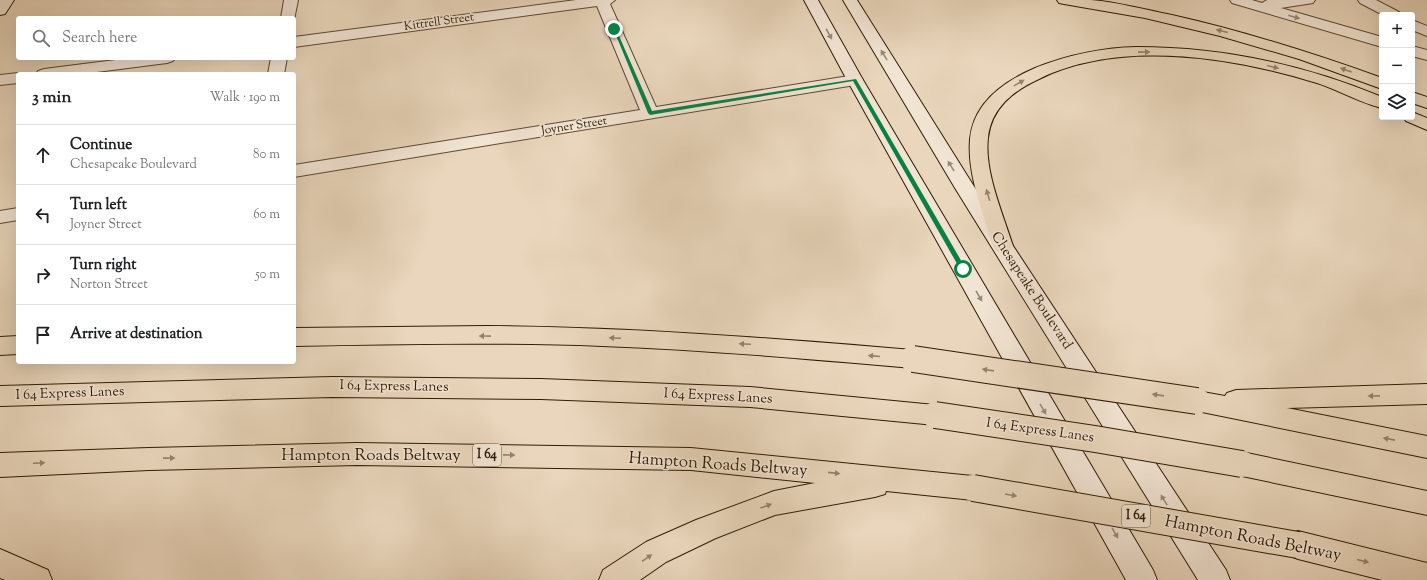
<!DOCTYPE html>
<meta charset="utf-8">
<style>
body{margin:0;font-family:"Sorts Mill Goudy",serif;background:#f2f2f2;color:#202124}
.controls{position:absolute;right:12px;top:12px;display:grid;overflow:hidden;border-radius:4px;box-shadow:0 4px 16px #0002}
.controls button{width:36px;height:36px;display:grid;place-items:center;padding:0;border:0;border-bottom:1px solid #e0e0e0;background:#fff;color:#202124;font:20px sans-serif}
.stop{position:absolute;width:12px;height:12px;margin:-9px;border:3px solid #0b8043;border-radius:50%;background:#fff}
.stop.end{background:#0b8043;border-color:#fff;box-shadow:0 1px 4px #0008}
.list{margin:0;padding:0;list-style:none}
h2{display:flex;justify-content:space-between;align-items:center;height:52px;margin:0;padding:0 16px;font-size:17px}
h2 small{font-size:13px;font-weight:400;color:#757577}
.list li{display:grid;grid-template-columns:26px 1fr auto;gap:12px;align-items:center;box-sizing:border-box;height:60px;padding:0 16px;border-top:1px solid #e0e0e0}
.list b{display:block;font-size:15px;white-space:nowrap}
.list p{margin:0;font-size:13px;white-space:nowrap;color:#757577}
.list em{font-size:13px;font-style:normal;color:#757577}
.icon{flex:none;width:22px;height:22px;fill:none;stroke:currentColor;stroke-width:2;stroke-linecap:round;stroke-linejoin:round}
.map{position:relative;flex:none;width:1427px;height:580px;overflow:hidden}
.search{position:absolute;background:#fff;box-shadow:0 4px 16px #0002;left:16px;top:16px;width:280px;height:44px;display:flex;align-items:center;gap:10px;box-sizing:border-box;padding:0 14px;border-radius:4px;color:#757577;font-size:15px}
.panel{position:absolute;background:#fff;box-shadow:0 4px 16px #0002;left:16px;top:72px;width:280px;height:292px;border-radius:4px}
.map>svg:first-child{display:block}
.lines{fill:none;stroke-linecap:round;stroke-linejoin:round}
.street-casing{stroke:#5d4a33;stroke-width:2}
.secondary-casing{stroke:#2e1c05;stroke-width:2}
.highway-casing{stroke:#2e1c05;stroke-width:2}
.street{fill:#f1e4d3;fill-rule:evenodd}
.secondary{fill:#f1e4d3;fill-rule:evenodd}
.highway{fill:#e9d6bc;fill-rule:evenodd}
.highway-bridge-casing{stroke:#2e1c05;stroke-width:28;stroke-linecap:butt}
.highway-bridge{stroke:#e9d6bc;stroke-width:26}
.oneway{fill:#998a76}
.oneway2{fill:#95826a}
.route{fill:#0b8043}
.labels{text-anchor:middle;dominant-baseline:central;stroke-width:3;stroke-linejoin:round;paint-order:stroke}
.far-street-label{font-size:12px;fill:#2e1c05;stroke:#f1e4d3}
.shield{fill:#f1e4d3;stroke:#685843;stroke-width:1}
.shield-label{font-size:13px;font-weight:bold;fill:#2e1c05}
.street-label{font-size:14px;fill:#2e1c05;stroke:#f1e4d3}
.near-street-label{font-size:17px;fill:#2e1c05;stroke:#f1e4d3}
</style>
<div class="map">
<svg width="1427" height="580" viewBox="0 0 1427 580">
<rect width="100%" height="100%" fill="#e9d6bc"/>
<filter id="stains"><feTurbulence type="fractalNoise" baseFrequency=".005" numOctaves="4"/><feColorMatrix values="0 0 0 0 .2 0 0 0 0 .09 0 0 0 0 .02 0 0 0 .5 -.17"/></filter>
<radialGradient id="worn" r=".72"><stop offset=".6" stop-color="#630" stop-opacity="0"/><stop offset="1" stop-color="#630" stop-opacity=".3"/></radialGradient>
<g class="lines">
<defs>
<g id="street">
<polygon points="284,0 298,0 294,20 294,18 281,18"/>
<polygon points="576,0 615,0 610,4 656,107 855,75 861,77 863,80 861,83 855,85 294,177 294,165 640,110 597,6 294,47 294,37"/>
<polygon points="1230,0 1252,0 1262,3 1267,0 1315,0 1313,3 1281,8 1382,37 1382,47 1232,3"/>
<polygon points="1358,0 1376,0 1399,12 1401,15 1383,15 1360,3"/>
<polygon points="1412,20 1427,26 1427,36 1412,30"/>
<polygon points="1412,46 1427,50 1427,60 1412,56"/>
<polygon points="131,58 175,58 173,61 167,63 81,74 36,74 38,71 44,69"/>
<polygon points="271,58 287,58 284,74 268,74"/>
<polygon points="18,73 21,74 18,74 18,83 0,85 0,75"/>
<polygon points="18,208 18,220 0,223 0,211"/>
</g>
<g id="secondary">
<polygon points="0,0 14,0 5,14 0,15"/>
<polygon points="804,0 818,0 863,80 1153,570 1157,580 1126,580 847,80"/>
<polygon points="843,0 857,0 975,188 1226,570 1230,580 1198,580 955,188"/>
</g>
<g id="highway">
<path d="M1057,0C1068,0 1080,0 1091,0C1118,2 1145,10 1172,15C1243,31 1313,53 1382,78V89L1299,59L1220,36L1145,18L1064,4L1059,3Z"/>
<path d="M1136,47C1221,47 1303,64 1382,97V108C1360,103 1339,90 1317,83C1233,57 1120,39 1039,79C1013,91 991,108 988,138C984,171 1003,214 1013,246L1010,251L1003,253L996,251L993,246C983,212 967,175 970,139C976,72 1081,48 1136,47Z"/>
<polygon points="1412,92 1427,97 1427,108 1412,103"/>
<polygon points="1412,112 1427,118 1427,130 1406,121 1403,117 1412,117"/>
<path d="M487,326C629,327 771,338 913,350L921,353L925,359L921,365L913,368C810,359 706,350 602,346C500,342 397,344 294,346V328Z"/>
<polygon points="18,336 18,354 0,355 0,337"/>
<polygon points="332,377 541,379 750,387 935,405 944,408 948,415 944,422 935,425 750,407 541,399 332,397 0,406 0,386"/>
<polygon points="1427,384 1427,404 1287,408 1427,436 1427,458 1197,411 1188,408 1184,401 1188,394 1197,391 1225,396 1227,393 1236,390"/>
<polygon points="357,443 691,448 973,476 983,479 987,488 983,497 973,500 886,491 885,494 875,497 775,515 716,538 666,562 640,580 599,580 603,570 646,542 696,520 774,491 815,483 691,470 357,465 149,470 0,477 0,453 149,448"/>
<polygon points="1242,452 1427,491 1427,515 1242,476 1233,472 1229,464 1233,456"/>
<polygon points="1298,531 1427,563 1427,580 1382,580 1298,559 1288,555 1283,545 1288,535"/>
<polygon points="0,549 48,570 52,580 5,580 0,578"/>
</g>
</defs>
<!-- street casing -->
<use href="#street" class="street-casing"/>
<!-- secondary casing -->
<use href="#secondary" class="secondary-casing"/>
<!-- highway casing -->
<use href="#highway" class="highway-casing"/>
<!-- street -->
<use href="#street" class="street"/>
<!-- secondary -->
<use href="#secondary" class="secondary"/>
<!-- highway -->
<use href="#highway" class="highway"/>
<defs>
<g id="highway-bridge">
<polyline points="913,359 1197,401"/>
<polyline points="935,415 1095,439 1242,464"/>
<polyline points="973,488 1298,545"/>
</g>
</defs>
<!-- highway-bridge casing -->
<use href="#highway-bridge" class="highway-bridge-casing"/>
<!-- highway-bridge -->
<use href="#highway-bridge" class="highway-bridge"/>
</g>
<!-- one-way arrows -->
<defs><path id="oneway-solid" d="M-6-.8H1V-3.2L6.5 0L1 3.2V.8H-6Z"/></defs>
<g class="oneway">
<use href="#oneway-solid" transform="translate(1294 17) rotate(16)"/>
<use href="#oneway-solid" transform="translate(829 34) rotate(61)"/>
<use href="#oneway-solid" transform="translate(884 55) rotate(-121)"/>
<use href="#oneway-solid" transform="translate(951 166) rotate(-121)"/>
<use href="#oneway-solid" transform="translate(979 296) rotate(60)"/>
<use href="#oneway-solid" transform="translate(1043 409) rotate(60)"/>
<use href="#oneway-solid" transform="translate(1164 500) rotate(-122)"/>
<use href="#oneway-solid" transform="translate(1115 533) rotate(60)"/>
</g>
<g class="oneway2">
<use href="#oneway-solid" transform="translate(1222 31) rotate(-166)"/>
<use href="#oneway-solid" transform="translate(1144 52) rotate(-1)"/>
<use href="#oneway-solid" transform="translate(1273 67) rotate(14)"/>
<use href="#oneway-solid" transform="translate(1346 70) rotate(-160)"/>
<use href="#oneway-solid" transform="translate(1019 83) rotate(-29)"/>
<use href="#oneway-solid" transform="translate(988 195) rotate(-106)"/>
<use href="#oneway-solid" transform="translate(485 336) rotate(-179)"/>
<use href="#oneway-solid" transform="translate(615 338) rotate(-177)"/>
<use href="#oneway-solid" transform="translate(745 344) rotate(-177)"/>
<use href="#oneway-solid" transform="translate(874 356) rotate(-175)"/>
<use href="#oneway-solid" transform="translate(988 370) rotate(-172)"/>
<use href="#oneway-solid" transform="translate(1158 395) rotate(-172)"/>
<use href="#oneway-solid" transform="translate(1374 396) rotate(179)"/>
<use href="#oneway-solid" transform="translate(1389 439) rotate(-169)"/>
<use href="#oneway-solid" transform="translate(509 455) rotate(1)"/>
<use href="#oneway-solid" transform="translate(169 458) rotate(-1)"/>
<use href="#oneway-solid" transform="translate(39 463) rotate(-2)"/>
<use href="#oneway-solid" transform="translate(834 473) rotate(6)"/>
<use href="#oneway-solid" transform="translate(1011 495) rotate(10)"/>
<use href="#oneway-solid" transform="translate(766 506) rotate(-20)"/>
<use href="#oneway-solid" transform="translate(647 558) rotate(-34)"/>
<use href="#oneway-solid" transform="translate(1363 561) rotate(14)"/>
</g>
<!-- route -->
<polygon class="route" points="613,28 616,29 652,111 856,79 966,269 965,271 961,271 960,269 853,81 650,115 648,113"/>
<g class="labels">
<!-- far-street labels -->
<g class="far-street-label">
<text transform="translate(439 22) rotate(-8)">Kittrell Street</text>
<text transform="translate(574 126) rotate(-9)">Joyner Street</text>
</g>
<!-- shield labels -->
<g class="shield">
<rect x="473" y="444" width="28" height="22" rx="3"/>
<rect x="1122" y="505" width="28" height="22" rx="3"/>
</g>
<g class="shield-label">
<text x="487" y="455">I 64</text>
<text x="1136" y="516">I 64</text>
</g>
<!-- street labels -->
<g class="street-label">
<text transform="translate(1031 291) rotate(57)">Chesapeake Boulevard</text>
<text transform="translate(394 387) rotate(1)">I 64 Express Lanes</text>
<text transform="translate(70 394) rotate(-2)">I 64 Express Lanes</text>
<text transform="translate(718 397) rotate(3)">I 64 Express Lanes</text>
<text transform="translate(1040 431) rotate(8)">I 64 Express Lanes</text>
</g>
<!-- near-street labels -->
<g class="near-street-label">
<text x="371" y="456">Hampton Roads Beltway</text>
<text transform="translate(718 465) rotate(4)">Hampton Roads Beltway</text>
<text transform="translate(1253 539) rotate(11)">Hampton Roads Beltway</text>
</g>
</g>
<rect width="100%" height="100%" filter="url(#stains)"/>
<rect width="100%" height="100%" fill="url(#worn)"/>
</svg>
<div class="controls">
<button>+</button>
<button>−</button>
<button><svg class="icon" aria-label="layers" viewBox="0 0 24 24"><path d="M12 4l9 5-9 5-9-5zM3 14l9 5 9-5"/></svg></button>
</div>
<div class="stop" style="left:963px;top:269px"></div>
<div class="stop end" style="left:614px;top:29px"></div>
<div class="search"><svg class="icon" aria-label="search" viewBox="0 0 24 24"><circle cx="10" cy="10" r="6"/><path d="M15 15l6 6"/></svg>Search here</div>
<section class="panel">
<h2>3 min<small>Walk · 190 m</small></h2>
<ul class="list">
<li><svg class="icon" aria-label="ahead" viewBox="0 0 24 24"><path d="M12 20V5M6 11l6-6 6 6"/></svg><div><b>Continue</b><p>Chesapeake Boulevard</p></div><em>80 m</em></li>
<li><svg class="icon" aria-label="left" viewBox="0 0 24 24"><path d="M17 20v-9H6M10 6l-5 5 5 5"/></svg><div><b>Turn left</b><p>Joyner Street</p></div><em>60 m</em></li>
<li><svg class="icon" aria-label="right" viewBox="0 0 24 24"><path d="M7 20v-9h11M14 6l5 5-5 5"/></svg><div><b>Turn right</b><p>Norton Street</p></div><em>50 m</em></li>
<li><svg class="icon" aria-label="arrive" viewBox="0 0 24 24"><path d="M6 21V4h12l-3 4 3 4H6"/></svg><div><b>Arrive at destination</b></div></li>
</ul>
</section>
</div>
